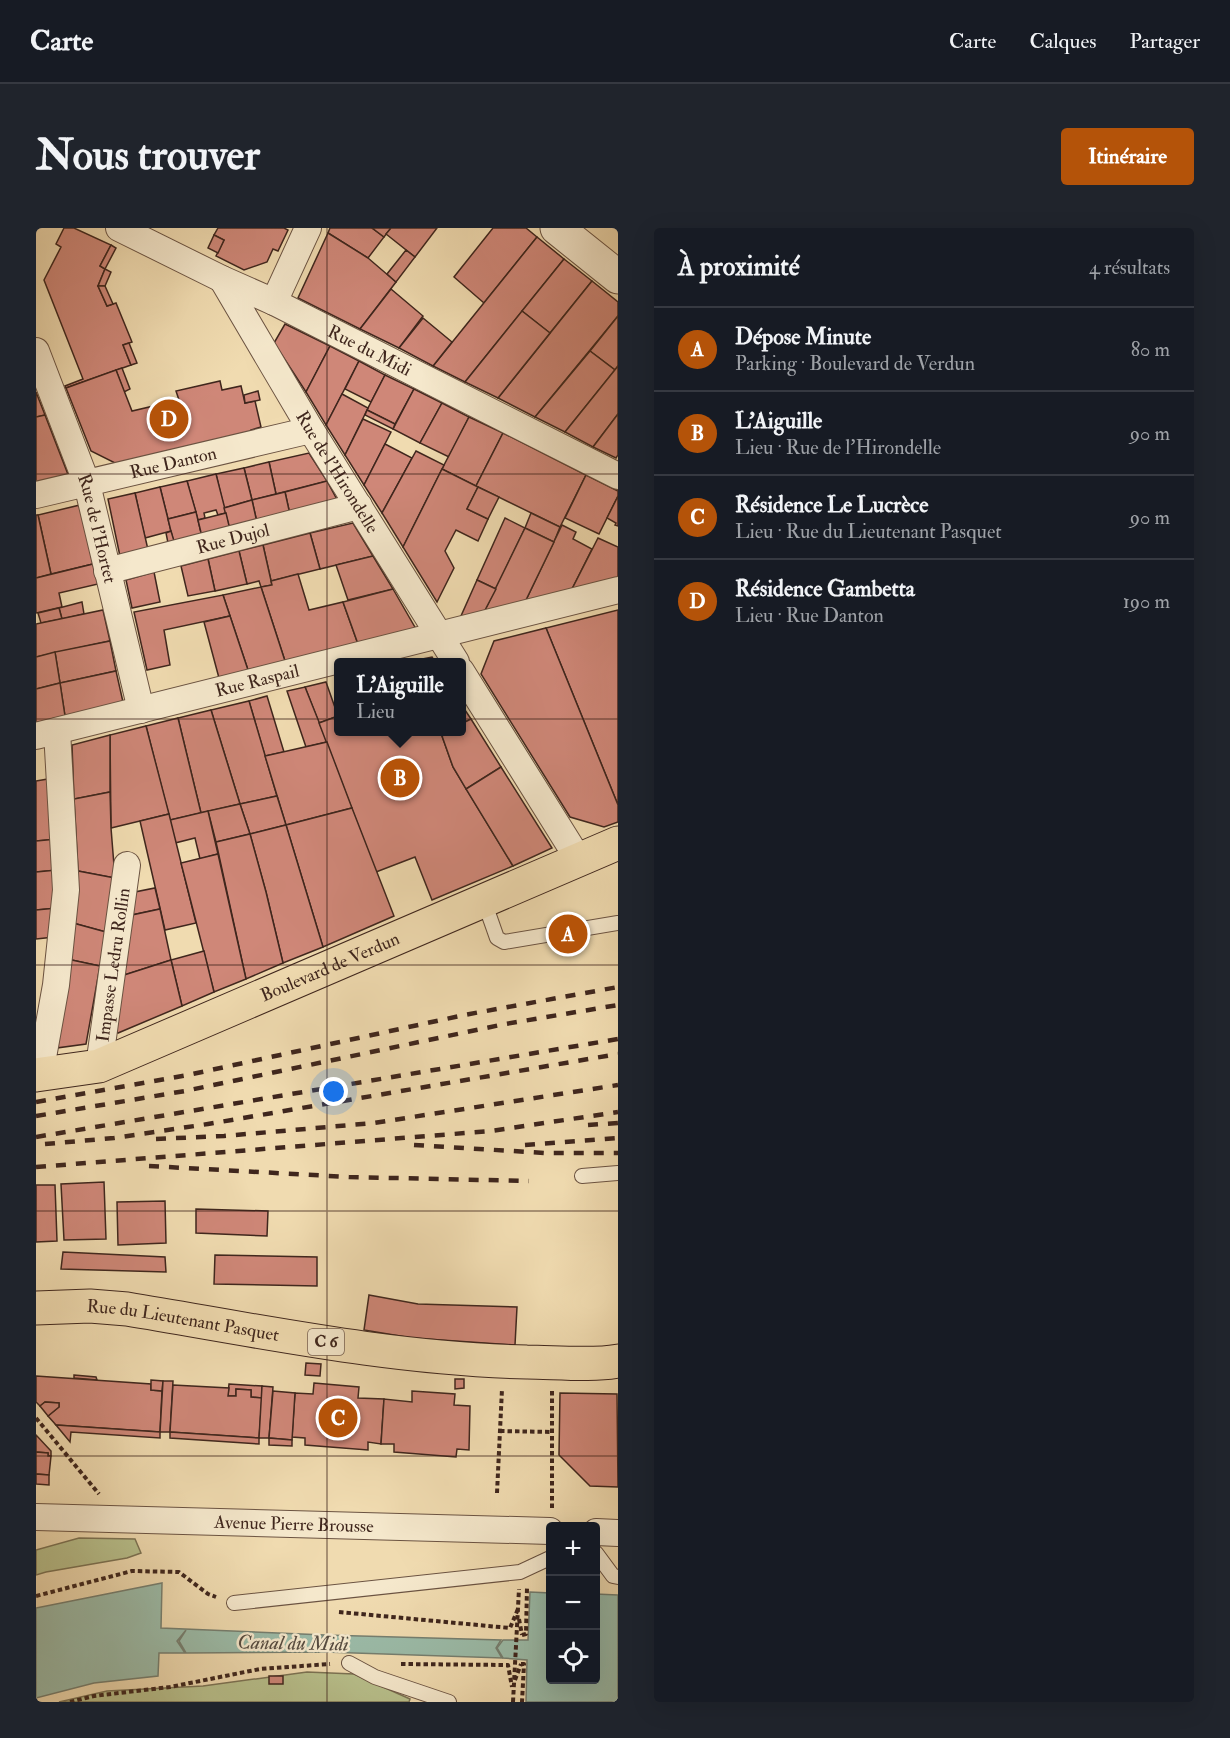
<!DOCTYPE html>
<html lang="fr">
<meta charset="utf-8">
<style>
body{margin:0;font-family:"IM FELL Double Pica",serif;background:#20242c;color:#f1f3f6}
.controls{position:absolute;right:18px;bottom:18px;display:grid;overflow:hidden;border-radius:6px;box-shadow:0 6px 24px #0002}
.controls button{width:54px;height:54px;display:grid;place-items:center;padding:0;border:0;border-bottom:2px solid #363941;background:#171b24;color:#f1f3f6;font:30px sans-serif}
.you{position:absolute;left:298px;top:864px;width:21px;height:21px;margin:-15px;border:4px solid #fff;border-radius:50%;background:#1a73e8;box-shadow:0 0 0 9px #1a73e833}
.badge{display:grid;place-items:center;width:39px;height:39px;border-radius:50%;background:#b45309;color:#fff;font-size:20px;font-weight:700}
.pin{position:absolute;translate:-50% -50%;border:3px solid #fff;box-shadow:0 2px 6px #0006}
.popup{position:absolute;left:298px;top:430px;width:132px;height:78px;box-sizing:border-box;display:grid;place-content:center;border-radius:6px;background:#171b24;filter:drop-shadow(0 2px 4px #0005);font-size:20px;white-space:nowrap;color:#9ea1a6}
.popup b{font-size:22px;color:#f1f3f6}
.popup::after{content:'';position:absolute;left:50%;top:100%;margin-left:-12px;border:12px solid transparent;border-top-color:#171b24}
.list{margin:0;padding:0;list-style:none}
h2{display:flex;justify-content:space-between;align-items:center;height:78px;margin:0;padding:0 24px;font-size:26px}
h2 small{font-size:20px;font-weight:400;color:#9ea1a6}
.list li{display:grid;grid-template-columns:39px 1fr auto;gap:18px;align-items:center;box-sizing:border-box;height:84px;padding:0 24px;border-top:2px solid #363941}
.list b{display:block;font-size:22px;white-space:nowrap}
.list p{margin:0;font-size:20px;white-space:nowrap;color:#9ea1a6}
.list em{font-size:20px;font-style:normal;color:#9ea1a6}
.icon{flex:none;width:33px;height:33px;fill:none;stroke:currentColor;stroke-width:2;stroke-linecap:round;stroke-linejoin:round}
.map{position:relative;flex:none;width:582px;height:1474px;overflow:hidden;border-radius:6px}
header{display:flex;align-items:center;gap:36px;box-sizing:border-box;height:84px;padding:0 30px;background:#171b24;border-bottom:2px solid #363941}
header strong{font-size:28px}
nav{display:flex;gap:33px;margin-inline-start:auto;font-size:21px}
.intro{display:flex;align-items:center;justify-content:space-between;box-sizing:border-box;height:144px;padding:0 36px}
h1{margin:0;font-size:42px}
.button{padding:15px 27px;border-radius:6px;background:#b45309;color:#fff;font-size:21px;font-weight:700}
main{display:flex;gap:36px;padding:0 36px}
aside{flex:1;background:#171b24;border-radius:6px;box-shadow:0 6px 24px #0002}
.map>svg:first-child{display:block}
.green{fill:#b8c08c;stroke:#7c7354;stroke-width:1.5}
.water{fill:#9bbba8;stroke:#767f70;stroke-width:1.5}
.building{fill:#cf8778;stroke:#3f261d;stroke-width:1.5}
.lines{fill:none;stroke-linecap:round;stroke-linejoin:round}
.service-casing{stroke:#6b5342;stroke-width:16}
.minor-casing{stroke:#6b5342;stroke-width:28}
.tertiary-casing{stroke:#6b5342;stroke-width:35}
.primary-casing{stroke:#3f261d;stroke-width:35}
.path{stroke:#3f261d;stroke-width:4;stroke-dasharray:4.5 3;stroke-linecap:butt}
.service{stroke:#f5e8cc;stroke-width:14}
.minor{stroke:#f5e8cc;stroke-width:26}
.tertiary{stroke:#f5e8cc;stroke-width:33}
.primary{stroke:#f0dbb0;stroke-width:33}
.rail{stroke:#3f261d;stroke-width:4.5;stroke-dasharray:10 10;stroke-linecap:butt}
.grid{fill:none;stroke:#3f261d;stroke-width:1.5;stroke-opacity:0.55}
.labels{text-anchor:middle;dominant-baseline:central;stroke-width:5;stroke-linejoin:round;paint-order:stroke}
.shield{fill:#f5e8cc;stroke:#766052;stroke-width:1.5}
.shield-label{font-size:16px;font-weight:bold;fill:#3f261d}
.street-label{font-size:18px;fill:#3f261d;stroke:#f5e8cc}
.water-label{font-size:20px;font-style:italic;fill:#564b40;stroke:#f5e8cc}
</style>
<header>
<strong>Carte</strong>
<nav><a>Carte</a><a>Calques</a><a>Partager</a></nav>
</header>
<div class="intro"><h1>Nous trouver</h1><a class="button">Itinéraire</a></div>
<main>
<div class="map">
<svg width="582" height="1474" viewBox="0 0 582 1474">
<rect width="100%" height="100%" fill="#f0dbb0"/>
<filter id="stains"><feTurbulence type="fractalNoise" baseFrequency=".00333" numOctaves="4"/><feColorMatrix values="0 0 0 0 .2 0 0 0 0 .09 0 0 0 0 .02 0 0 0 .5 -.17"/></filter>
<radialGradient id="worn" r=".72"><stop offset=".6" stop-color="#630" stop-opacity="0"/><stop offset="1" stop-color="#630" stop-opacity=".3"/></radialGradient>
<!-- green -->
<g class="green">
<polygon points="43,1310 99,1311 105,1325 91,1330 10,1344 0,1347 0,1322"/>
<polygon points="271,1444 318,1446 374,1471 373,1474 23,1474 71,1463 167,1458"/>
</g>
<!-- water -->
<g class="water">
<polygon points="126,1355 125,1400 288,1407 282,1416 287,1423 283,1416 289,1407 465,1412 460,1420 466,1430 289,1424 150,1425 143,1413 150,1402 141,1413 149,1425 123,1425 122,1448 58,1455 0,1470 0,1380"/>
<polygon points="494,1364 514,1365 514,1452 560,1452 560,1366 582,1367 582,1474 490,1474 491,1432 467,1430 461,1420 467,1412 492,1412"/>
</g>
<!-- building -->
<g class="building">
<polygon points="28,0 38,0 75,17 64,38 69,41 62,58 71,78 80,75 96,114 87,117 95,137 30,160 29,158 47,151 8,52 25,19 20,16"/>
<polygon points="182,0 248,0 252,2 242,23 237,21 231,34 208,42 180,28 188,12 178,7"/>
<polygon points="294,0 336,0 348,9 332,30 292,5"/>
<polygon points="336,0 355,0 348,9"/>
<polygon points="355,0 401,0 379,29 350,6"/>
<polygon points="457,0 490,0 501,9 448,75 418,49"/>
<polygon points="292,5 332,30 360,54 324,101 262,70"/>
<polygon points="178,7 188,12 182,25 172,20"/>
<polygon points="501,9 528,31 429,154 397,138"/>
<polygon points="75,17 80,20 69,41 64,38"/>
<polygon points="370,22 379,29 360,54 351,46"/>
<polygon points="528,31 556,53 514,105 486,83"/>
<polygon points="69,41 75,44 69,58 62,58"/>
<polygon points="556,53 582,74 582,88 499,189 462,170"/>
<polygon points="62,58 69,58 77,76 71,78"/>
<polygon points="355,61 387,88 363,120 324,101"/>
<polygon points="486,83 514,105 462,170 429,154"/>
<polygon points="582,88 582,138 579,142 554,123"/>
<polygon points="387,90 416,114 397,138 363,120"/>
<polygon points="249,96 294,118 270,164 238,115"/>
<polygon points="93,115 101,135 95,137 87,117"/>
<polygon points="294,118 323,133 290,197 270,164"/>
<polygon points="554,123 579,142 529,204 499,189"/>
<polygon points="323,133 349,147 335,174 309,161"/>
<polygon points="582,138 582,186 557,219 529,204"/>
<polygon points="86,140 94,161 88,164 80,142"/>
<polygon points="80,142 96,183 143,172 140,163 184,153 186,162 205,158 209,175 219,173 225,199 215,202 216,207 81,236 55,223 30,160"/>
<polygon points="349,147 378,161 359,196 331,182"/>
<polygon points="378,161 406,175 384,215 357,201"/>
<polygon points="222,163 224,172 209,175 208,167"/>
<polygon points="0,164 9,187 0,189"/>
<polygon points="306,166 332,180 309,227 290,197"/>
<polygon points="406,175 433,189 413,229 384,215"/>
<polygon points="331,182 359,196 357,201 329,187"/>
<polygon points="582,186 582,227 580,230 557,219"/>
<polygon points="9,187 33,249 0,257 0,189"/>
<polygon points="433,189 467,205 440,258 406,241"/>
<polygon points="327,191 355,204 328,257 309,227"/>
<polygon points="467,205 550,247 524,299 440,258"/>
<polygon points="349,216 376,230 346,285 328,257"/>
<polygon points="380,223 408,237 367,319 346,285"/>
<polygon points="273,225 291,253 240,266 233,234"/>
<polygon points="233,234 240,266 216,272 208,240"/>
<polygon points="208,240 216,272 188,280 180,246"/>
<polygon points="406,241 442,259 431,281 452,291 442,313 420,302 409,323 418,340 401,374 367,319"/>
<polygon points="180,246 190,285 182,287 180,282 168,285 169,290 162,292 151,253"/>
<polygon points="550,247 582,263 582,268 563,306 529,290"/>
<polygon points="151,253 160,284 132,291 124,259"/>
<polygon points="291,253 305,279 255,291 249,264"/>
<polygon points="124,259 135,303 109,310 99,265"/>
<polygon points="442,259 463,269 452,291 431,281"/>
<polygon points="249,264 255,291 222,299 216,272"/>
<polygon points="99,265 113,326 85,333 72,271"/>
<polygon points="582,268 582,298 579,297 580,295 571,290"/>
<polygon points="216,272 222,299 195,306 188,280"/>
<polygon points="44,277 57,336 15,346 2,287"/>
<polygon points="160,284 167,313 139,320 132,291"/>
<polygon points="190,285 195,306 167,313 162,292"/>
<polygon points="495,285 524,299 518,314 489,300"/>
<polygon points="0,287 2,287 15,346 0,350"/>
<polygon points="469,290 489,300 460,361 441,352"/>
<polygon points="317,295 337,328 284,341 274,305"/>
<polygon points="526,297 540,304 537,311 556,321 535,363 489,374"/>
<polygon points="489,300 518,314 489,374 448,384"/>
<polygon points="135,303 138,313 132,315 130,305"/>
<polygon points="274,305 284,341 235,353 227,317"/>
<polygon points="562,310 582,319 582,352 535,363"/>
<polygon points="227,317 236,357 225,359 223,353 211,356 203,323"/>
<polygon points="203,323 211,356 179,363 172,331"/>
<polygon points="337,328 357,361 312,372 300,337"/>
<polygon points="172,331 179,363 152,368 145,338"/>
<polygon points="57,336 62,356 23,365 26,379 0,385 0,350"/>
<polygon points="118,344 124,374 96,380 90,352"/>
<polygon points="262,346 273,382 307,374 322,416 249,433 225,359 236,357 235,353"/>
<polygon points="441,352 460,361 448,384 427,389 425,388"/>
<polygon points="225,359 249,433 212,442 187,367"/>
<polygon points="357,361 380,401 322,416 307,374"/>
<polygon points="187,367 194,388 128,402 134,437 111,442 98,384"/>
<polygon points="46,374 48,386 26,391 23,380"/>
<polygon points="23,380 26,391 5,395 2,385"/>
<polygon points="67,382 74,413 0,429 0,396"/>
<polygon points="582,382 582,577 510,400"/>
<polygon points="194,388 212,442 183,450 168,394"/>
<polygon points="510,400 582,577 582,594 568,599 534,589 445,446 458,413"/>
<polygon points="74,413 80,443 24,455 19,424"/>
<polygon points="19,424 24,455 0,461 0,429"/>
<polygon points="396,429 399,434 371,434"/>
<polygon points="80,443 87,474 29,488 24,455"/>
<polygon points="290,454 302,488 283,495 269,459"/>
<polygon points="24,455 29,488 0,495 0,461"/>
<polygon points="269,459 291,514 270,519 251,463"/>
<polygon points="231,468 248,524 229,528 213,473"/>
<polygon points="213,473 241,568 204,576 175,482"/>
<polygon points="425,476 435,491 425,496"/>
<polygon points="175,482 204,576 165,585 142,490"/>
<polygon points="302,488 302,504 408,504 409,505 406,508 417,539 477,638 396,672 379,629 340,644 283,495"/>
<polygon points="142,490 165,585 134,592 110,498"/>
<polygon points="435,491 465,539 430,561 417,539 406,508 413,504 425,504 425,496"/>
<polygon points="110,498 133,586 75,600 74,507"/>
<polygon points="74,507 74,564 38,571 36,517"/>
<polygon points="291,514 316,580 250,597 229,528"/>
<polygon points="465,539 516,620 477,638 430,561"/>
<polygon points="18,550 21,611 0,613 0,553"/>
<polygon points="74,564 75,600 79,650 42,643 38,571"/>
<polygon points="241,568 250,597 214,606 204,576"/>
<polygon points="204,576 214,606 180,614 172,583"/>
<polygon points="316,580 358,688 287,719 250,597"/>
<polygon points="172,583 182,626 164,631 159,610 139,615 134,592"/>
<polygon points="133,586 160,695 129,702 104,593"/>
<polygon points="250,597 287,719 247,735 230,664 214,606"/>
<polygon points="214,606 230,664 247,735 210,751 180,614"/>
<polygon points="21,611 21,642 0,644 0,613"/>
<polygon points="182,626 210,751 178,764 145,635"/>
<polygon points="21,642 21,680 0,682 0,644"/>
<polygon points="42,643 79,650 70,704 37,695"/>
<polygon points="119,660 124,681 96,687 99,664"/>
<polygon points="21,680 18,709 0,711 0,682"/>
<polygon points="124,681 135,732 85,748 96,687"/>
<polygon points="37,695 70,704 64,738 31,731"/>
<polygon points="168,723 178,764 146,778 135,732"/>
<polygon points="31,731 64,738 50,816 13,821"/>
<polygon points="135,732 146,778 82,805 76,799 85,748"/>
<polygon points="68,954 70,1011 28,1012 25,956"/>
<polygon points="0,957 19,957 21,1013 0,1014"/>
<polygon points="129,973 130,1015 82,1017 81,974"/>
<polygon points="160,981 232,983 231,1008 160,1005"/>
<polygon points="27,1024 129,1029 130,1044 25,1041"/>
<polygon points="179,1027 281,1029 281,1058 178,1056"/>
<polygon points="333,1067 382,1076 481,1079 479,1117 376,1110 328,1102"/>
<polygon points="270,1135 285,1136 284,1148 269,1147"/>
<polygon points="38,1147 60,1149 61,1152 38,1150"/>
<polygon points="0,1148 115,1156 115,1162 126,1163 124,1204 20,1197 12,1188 23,1179 23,1175 9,1174 4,1178 0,1174"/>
<polygon points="419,1151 428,1151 428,1160 419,1161"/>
<polygon points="115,1152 127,1153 126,1163 115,1162"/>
<polygon points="127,1153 137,1153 134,1204 124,1204"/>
<polygon points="278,1155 323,1159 322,1170 348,1171 345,1216 332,1214 332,1222 269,1217 269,1210 256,1209 259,1165 277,1166"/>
<polygon points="193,1156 226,1158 226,1170 215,1169 215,1162 200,1161 200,1168 192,1168"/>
<polygon points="137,1157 193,1160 192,1168 200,1168 200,1161 215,1162 215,1169 226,1170 223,1210 134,1204"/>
<polygon points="226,1158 237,1159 233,1210 223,1210"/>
<polygon points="237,1163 259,1165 256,1212 233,1210"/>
<polygon points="376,1163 419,1166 418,1177 434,1178 433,1222 421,1221 420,1229 358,1224 358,1216 345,1216 348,1171 376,1174"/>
<polygon points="524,1165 581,1166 582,1259 554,1258 523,1227"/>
<polygon points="9,1174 23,1175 23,1179 12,1188 4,1178"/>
<polygon points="20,1197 124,1204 124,1210 35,1204 34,1214"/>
<polygon points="134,1204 223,1210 223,1216 134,1210"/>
<polygon points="0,1207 15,1223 15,1228 12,1228 12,1225 0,1224"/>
<polygon points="233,1210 256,1212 256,1218 233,1217"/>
<polygon points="0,1224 12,1225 12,1228 15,1228 13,1247 0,1246"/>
<polygon points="0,1246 13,1247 13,1257 0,1256"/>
<rect x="233" y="1448" width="14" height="8"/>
</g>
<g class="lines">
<defs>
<g id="service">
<polyline points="448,673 461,710 468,714 582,695"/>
<polyline points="546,948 582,945"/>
<polyline points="560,1325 577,1348 582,1349"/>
<polyline points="198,1375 484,1344 514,1330"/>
<polyline points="313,1435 339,1449 413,1474"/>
</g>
<g id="minor">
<path id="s1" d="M83,0L186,51L238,74L582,248"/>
<path id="s2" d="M186,51L275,202L420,434"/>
<polyline points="238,74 272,0"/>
<path id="s3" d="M0,123L51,256L105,482"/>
<path id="s4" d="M0,267L275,202"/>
<path id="s5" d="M71,343L323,278"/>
<polyline points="425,443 543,632"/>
<path id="s6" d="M0,508L582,362"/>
<path id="s7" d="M63,838L91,637"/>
<polyline points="4,846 20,757 30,662 21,503"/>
<path id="s8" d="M0,1289L514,1303"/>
<polyline points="560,1304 582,1305"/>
</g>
<polyline id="tertiary" points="521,0 582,49"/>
<g id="primary">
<path id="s9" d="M0,847L63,838L582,615"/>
<path id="s10" d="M0,1080L54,1078L91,1081C224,1103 356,1131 491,1134C516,1134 559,1138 582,1133"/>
</g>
</defs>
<!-- service casing -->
<use href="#service" class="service-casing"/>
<!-- minor casing -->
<use href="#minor" class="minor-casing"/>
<!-- tertiary casing -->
<use href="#tertiary" class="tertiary-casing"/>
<!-- primary casing -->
<use href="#primary" class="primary-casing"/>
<!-- path -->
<g class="path">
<polyline points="0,1190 63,1266"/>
<polyline points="464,1203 516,1204"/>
<polyline points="461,1265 466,1161"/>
<polyline points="516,1280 516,1162"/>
<polyline points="0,1368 96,1343 143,1344 172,1366 180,1369"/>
<polyline points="303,1384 474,1400 482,1381"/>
<polyline points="483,1391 486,1407"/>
<polyline points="486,1407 490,1406 491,1360"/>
<polyline points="365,1436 472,1437 476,1459"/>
<polyline points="485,1436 488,1436 486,1474"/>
<polyline points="479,1452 485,1436"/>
<polyline points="34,1474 58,1468 134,1459 224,1441 294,1436"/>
<polyline points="477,1474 483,1361"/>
</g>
<!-- service -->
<use href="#service" class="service"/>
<!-- minor -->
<use href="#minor" class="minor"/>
<!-- tertiary -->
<use href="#tertiary" class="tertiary"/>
<!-- primary -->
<use href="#primary" class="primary"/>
<!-- rail -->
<g class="rail">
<polyline points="0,874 152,847 428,787 582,759"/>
<polyline points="0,888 149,863 469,796 582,777"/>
<polyline points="552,897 582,895"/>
<polyline points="0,909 582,811"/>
<polyline points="120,911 188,908 338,895 582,857"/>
<polyline points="9,916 78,910 172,896 582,826"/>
<polyline points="378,917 509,925 582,925"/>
<polyline points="489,917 582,910"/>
<polyline points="113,938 313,949 493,953"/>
<polyline points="0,939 455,903 582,884"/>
</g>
</g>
<!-- grid -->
<path class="grid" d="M291,0V1474M0,246H582M0,491H582M0,737H582M0,983H582M0,1228H582"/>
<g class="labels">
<!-- shield labels -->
<rect class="shield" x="272" y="1101" width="36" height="26" rx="4.5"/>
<g class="shield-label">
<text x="290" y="1114">C 6</text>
</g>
<!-- street labels -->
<g class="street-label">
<text stroke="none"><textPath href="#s1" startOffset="279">Rue du Midi</textPath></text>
<text stroke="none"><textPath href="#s4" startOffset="141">Rue Danton</textPath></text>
<text stroke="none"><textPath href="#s2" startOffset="225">Rue de l'Hirondelle</textPath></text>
<text stroke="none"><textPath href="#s3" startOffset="188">Rue de l'Hortet</textPath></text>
<text stroke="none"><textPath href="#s5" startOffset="130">Rue Dujol</textPath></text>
<text stroke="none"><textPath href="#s6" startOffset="228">Rue Raspail</textPath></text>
<text stroke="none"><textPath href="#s7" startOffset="102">Impasse Ledru Rollin</textPath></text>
<text stroke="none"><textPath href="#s9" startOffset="315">Boulevard de Verdun</textPath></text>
<text stroke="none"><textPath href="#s10" startOffset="148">Rue du Lieutenant Pasquet</textPath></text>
<text stroke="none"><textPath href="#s8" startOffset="258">Avenue Pierre Brousse</textPath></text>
</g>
<!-- water labels -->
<g class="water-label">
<text transform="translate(257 1415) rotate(1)">Canal du Midi</text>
</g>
</g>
<rect width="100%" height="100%" filter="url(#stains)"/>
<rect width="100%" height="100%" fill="url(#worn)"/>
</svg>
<div class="controls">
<button>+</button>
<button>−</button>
<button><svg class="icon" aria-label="locate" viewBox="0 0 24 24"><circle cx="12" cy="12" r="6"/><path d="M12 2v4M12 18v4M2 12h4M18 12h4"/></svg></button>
</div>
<div class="you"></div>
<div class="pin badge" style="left:532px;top:706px">A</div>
<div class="pin badge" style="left:364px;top:550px">B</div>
<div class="popup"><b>L'Aiguille</b>Lieu</div>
<div class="pin badge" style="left:302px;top:1190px">C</div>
<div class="pin badge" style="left:133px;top:191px">D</div>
</div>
<aside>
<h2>À proximité<small>4 résultats</small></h2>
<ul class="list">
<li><span class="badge">A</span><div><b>Dépose Minute</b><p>Parking · Boulevard de Verdun</p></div><em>80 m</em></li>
<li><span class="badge">B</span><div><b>L'Aiguille</b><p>Lieu · Rue de l'Hirondelle</p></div><em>90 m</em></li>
<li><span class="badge">C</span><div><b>Résidence Le Lucrèce</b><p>Lieu · Rue du Lieutenant Pasquet</p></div><em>90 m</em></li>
<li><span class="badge">D</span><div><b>Résidence Gambetta</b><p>Lieu · Rue Danton</p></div><em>190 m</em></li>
</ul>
</aside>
</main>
